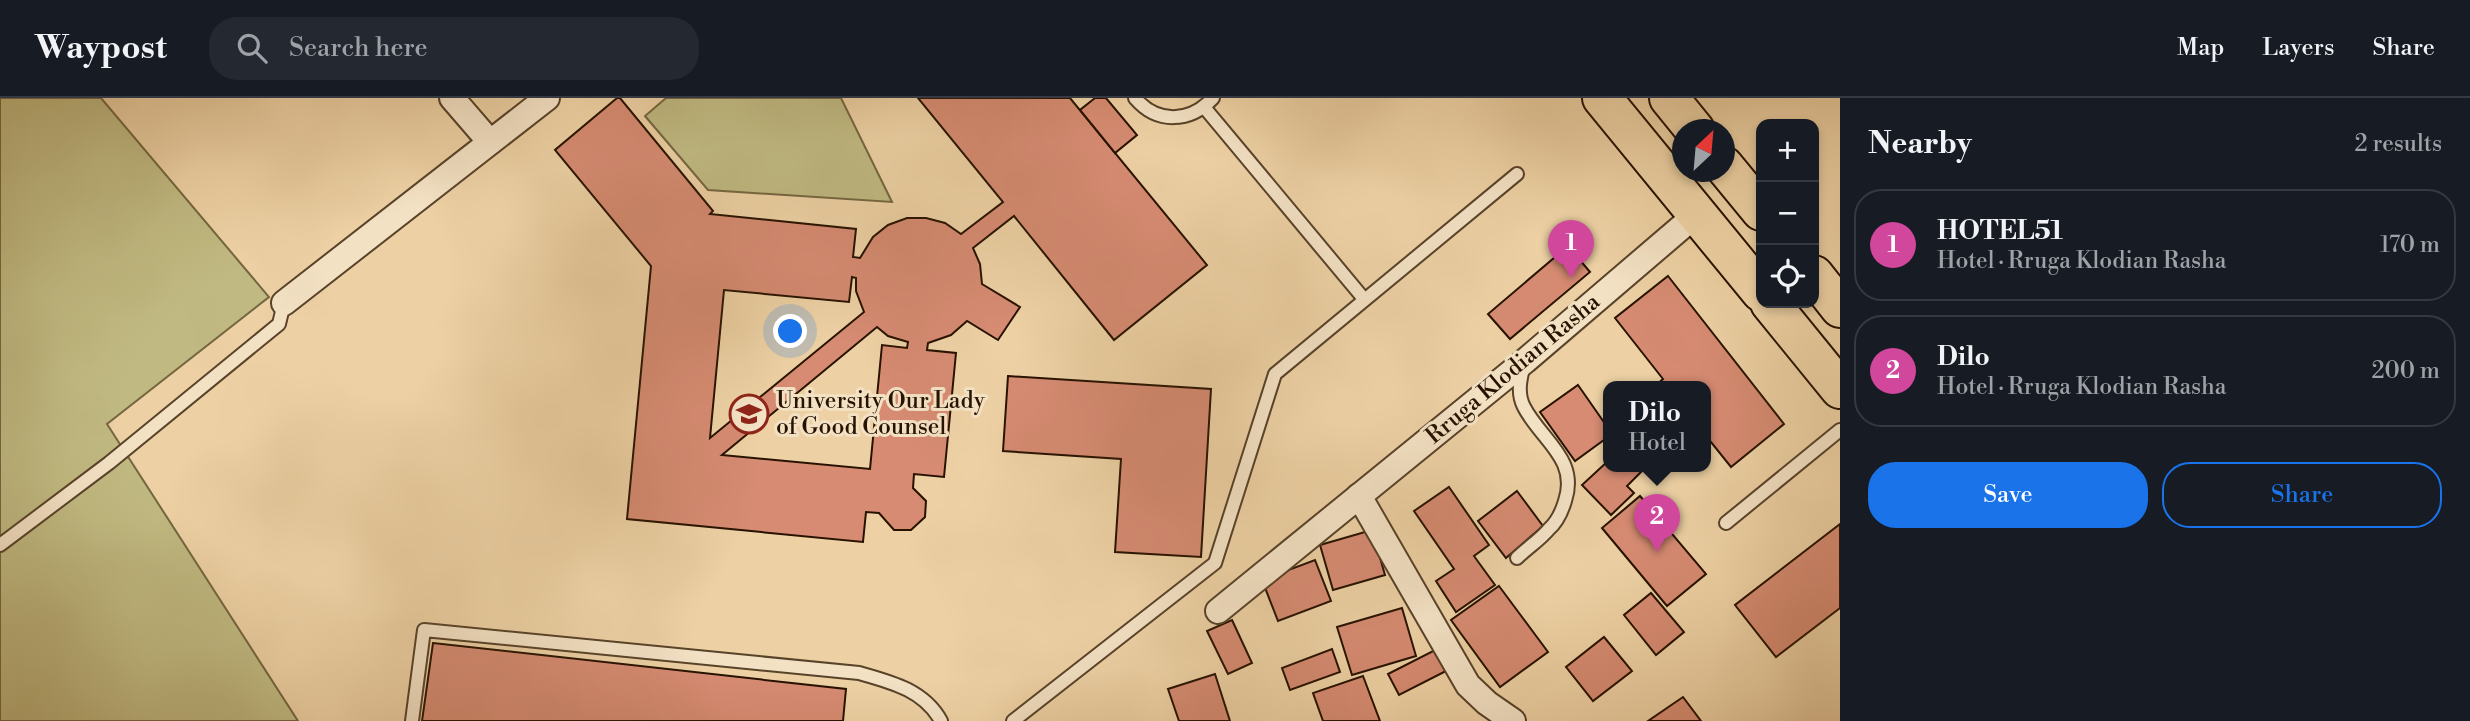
<!DOCTYPE html>
<meta charset="utf-8">
<style>
body{margin:0;font-family:"Libre Bodoni",serif;background:#242831;color:#f1f3f6}
.controls{position:absolute;right:21px;top:21px;display:grid;overflow:hidden;border-radius:14px;box-shadow:0 4px 10px #0003}
.controls button{width:63px;height:63px;display:grid;place-items:center;padding:0;border:0;border-bottom:2px solid #363941;background:#171b24;color:#f1f3f6;font:35px sans-serif}
.compass{position:absolute;left:1672px;top:21px;width:63px;height:63px;border-radius:50%;background:#171b24;box-shadow:0 4px 10px #0003;rotate:26deg}
.you{position:absolute;left:791px;top:234px;width:24px;height:24px;margin:-18px;border:5px solid #fff;border-radius:50%;background:#1a73e8;box-shadow:0 0 0 10px #1a73e833}
.badge{display:grid;place-items:center;width:46px;height:46px;border-radius:50%;background:#1a73e8;color:#fff;font-size:23px;font-weight:700}
.pin{position:absolute;translate:-50% -58px;filter:drop-shadow(0 2px 4px #0008)}
.pin::after{content:'';position:absolute;top:37px;width:24px;height:21px;background:inherit;clip-path:polygon(0 0,100% 0,50% 100%)}
.popup{position:absolute;left:1603px;top:283px;width:108px;height:91px;box-sizing:border-box;display:grid;place-content:center;border-radius:14px;background:#171b24;filter:drop-shadow(0 2px 5px #0005);font-size:23px;white-space:nowrap;color:#9ea1a6}
.popup b{font-size:26px;color:#f1f3f6}
.popup::after{content:'';position:absolute;left:50%;top:100%;margin-left:-14px;border:14px solid transparent;border-top-color:#171b24}
.list{margin:0;padding:0;list-style:none}
h2{display:flex;justify-content:space-between;align-items:center;height:91px;margin:0;padding:0 28px;font-size:30px}
h2 small{font-size:23px;font-weight:400;color:#9ea1a6}
.list li{display:grid;grid-template-columns:46px 1fr auto;gap:21px;align-items:center;box-sizing:border-box;height:112px;margin:0 14px 14px;padding:0 14px;border:2px solid #363941;border-radius:28px}
.list b{display:block;font-size:26px;white-space:nowrap}
.list p{margin:0;font-size:23px;white-space:nowrap;color:#9ea1a6}
.list em{font-size:23px;font-style:normal;color:#9ea1a6}
.actions{display:flex;gap:14px;padding:21px 28px}
.actions a{flex:1;padding:16px 0;border:2px solid #1a73e8;border-radius:28px;text-align:center;font-size:24px;color:#1a73e8}
.actions .main{background:#1a73e8;color:#fff}
.icon{flex:none;width:38px;height:38px;fill:none;stroke:currentColor;stroke-width:2;stroke-linecap:round;stroke-linejoin:round}
.map{position:relative;flex:none;width:1840px;height:623px;overflow:hidden}
header{display:flex;align-items:center;gap:42px;box-sizing:border-box;height:98px;padding:0 35px;background:#171b24;border-bottom:2px solid #363941}
header strong{font-size:33px}
nav{display:flex;gap:38px;margin-inline-start:auto;font-size:24px}
.search{width:490px;height:63px;background:#242831;display:flex;align-items:center;gap:18px;box-sizing:border-box;padding:0 24px;border-radius:28px;color:#9ea1a6;font-size:26px}
main{display:flex}
aside{flex:1;background:#171b24}
.map>svg:first-child{display:block}
.green{fill:#c0b981;stroke:#746640;stroke-width:2}
.building{fill:#d68b72;stroke:#271200;stroke-width:2;fill-rule:evenodd}
.lines{fill:none;stroke-linecap:round;stroke-linejoin:round}
.service-casing{stroke:#584229;stroke-width:16}
.minor-casing{stroke:#584229;stroke-width:28}
.primary-casing{stroke:#271200;stroke-width:42}
.service{stroke:#f3e1c4;stroke-width:12}
.minor{stroke:#f3e1c4;stroke-width:24}
.primary{stroke:#edd1a4;stroke-width:38}
.labels{text-anchor:middle;dominant-baseline:central;stroke-width:6;stroke-linejoin:round;paint-order:stroke}
.street-label{font-size:23px;fill:#271200;stroke:#f3e1c4}
.poi-label{font-size:23px;fill:#271200;stroke:#f3e1c4;text-anchor:start}
</style>
<header>
<strong>Waypost</strong>
<div class="search"><svg class="icon" aria-label="search" viewBox="0 0 24 24"><circle cx="10" cy="10" r="6"/><path d="M15 15l6 6"/></svg>Search here</div>
<nav><a>Map</a><a>Layers</a><a>Share</a></nav>
</header>
<main>
<div class="map">
<svg width="1840" height="623" viewBox="0 0 1840 623">
<rect width="100%" height="100%" fill="#edd1a4"/>
<filter id="stains"><feTurbulence type="fractalNoise" baseFrequency=".00286" numOctaves="4"/><feColorMatrix values="0 0 0 0 .2 0 0 0 0 .09 0 0 0 0 .02 0 0 0 .5 -.17"/></filter>
<radialGradient id="worn" r=".72"><stop offset=".6" stop-color="#630" stop-opacity="0"/><stop offset="1" stop-color="#630" stop-opacity=".3"/></radialGradient>
<!-- green -->
<g class="green">
<polygon points="0,0 101,0 269,199 107,326 298,623 0,623"/>
<polygon points="666,0 841,0 892,104 708,92 645,18"/>
</g>
<!-- building -->
<g class="building">
<path d="M617,0H620L713,113L710,116L856,131L853,159L860,160L873,139L888,127L907,120H926L945,125L961,136L1003,104L918,0H1070L1207,167L1114,242L1014,118L973,150L980,166L982,186L1020,209L998,242L967,223L951,237L928,245L927,252L956,255L944,379L914,376L913,390L926,403L925,419L911,432H894L879,415L866,414L863,444L627,421L651,168L555,52ZM852,179L856,180V193L864,214L710,340L724,192L849,204ZM877,229L888,238L908,244L907,250L882,247L870,371L722,357Z"/>
<polygon points="1095,0 1106,0 1137,37 1115,55 1080,12"/>
<polygon points="1568,148 1590,174 1510,241 1488,216"/>
<polygon points="1668,178 1784,326 1731,369 1706,338 1706,288 1655,288 1663,281 1615,220"/>
<polygon points="1008,278 1211,291 1201,459 1115,454 1121,361 1003,353"/>
<polygon points="1578,287 1608,330 1608,339 1575,363 1540,314"/>
<polygon points="1608,363 1608,368 1647,368 1627,388 1634,395 1611,417 1582,387"/>
<polygon points="1449,389 1489,447 1474,458 1495,487 1456,514 1436,483 1454,471 1414,413"/>
<polygon points="1517,393 1543,428 1506,460 1478,423"/>
<polygon points="1640,398 1706,476 1667,508 1602,430"/>
<polygon points="1840,426 1840,510 1776,559 1735,507"/>
<polygon points="1372,432 1385,477 1333,492 1320,447"/>
<polygon points="1315,462 1331,503 1278,523 1262,482"/>
<polygon points="1499,488 1548,554 1500,589 1451,522"/>
<polygon points="1651,495 1684,534 1656,557 1624,517"/>
<polygon points="1402,510 1416,558 1352,577 1337,529"/>
<polygon points="1232,522 1252,565 1228,576 1207,533"/>
<polygon points="1604,539 1632,573 1593,603 1566,569"/>
<polygon points="433,545 846,591 843,623 422,623"/>
<polygon points="1332,551 1340,574 1290,592 1282,570"/>
<polygon points="1435,552 1446,573 1399,597 1388,576"/>
<polygon points="1215,576 1230,623 1179,623 1168,591"/>
<polygon points="1363,578 1380,623 1323,623 1313,595"/>
<polygon points="1683,599 1701,623 1648,623"/>
</g>
<g class="lines">
<defs>
<g id="service">
<path d="M1135,0C1157,26 1190,25 1213,0"/>
<polyline points="1204,9 1364,201"/>
<polyline points="1726,425 1840,332"/>
<polyline points="0,447 109,365 279,226 284,205"/>
<path d="M1517,460C1527,450 1540,442 1549,431C1557,424 1562,413 1565,403C1579,361 1541,342 1524,309C1517,296 1520,281 1524,267"/>
<path d="M412,623L424,532L859,575C891,584 924,592 941,623"/>
<polyline points="1013,623 1215,465 1275,276 1517,76"/>
</g>
<g id="minor">
<polyline points="452,0 490,44"/>
<polyline points="284,205 547,0"/>
<polyline points="1359,398 1468,587 1487,605 1513,623"/>
<polyline points="1218,513 1525,263 1698,115"/>
</g>
<g id="primary">
<polyline points="1602,0 1761,194"/>
<polyline points="1669,0 1695,32"/>
<polyline points="1724,68 1761,113"/>
<polyline points="1814,177 1840,210"/>
<polyline points="1770,205 1840,291"/>
</g>
</defs>
<!-- service casing -->
<use href="#service" class="service-casing"/>
<!-- minor casing -->
<use href="#minor" class="minor-casing"/>
<!-- primary casing -->
<use href="#primary" class="primary-casing"/>
<!-- service -->
<use href="#service" class="service"/>
<!-- minor -->
<use href="#minor" class="minor"/>
<!-- primary -->
<use href="#primary" class="primary"/>
</g>
<!-- icons -->
<defs>
<symbol id="university-ring" viewBox="-11 -11 22 22"><circle r="9.5" fill="#f3e1c4" stroke="#8f2418" stroke-width="1.5"/><path d="M0-5L7-2L0 1L-7-2ZM-4 1L0 2.5L4 1V4Q0 6-4 4Z" fill="#8f2418"/></symbol>
</defs>
<g fill-rule="evenodd">
<use href="#university-ring" x="727" y="294" width="44" height="44"/>
</g>
<g class="labels">
<!-- street labels -->
<g class="street-label">
<text transform="translate(1513 271) rotate(-40)">Rruga Klodian Rasha</text>
</g>
<!-- poi labels -->
<g class="poi-label">
<text x="776" y="303">University Our Lady<tspan x="776" dy="26">of Good Counsel</tspan></text>
</g>
</g>
<rect width="100%" height="100%" filter="url(#stains)"/>
<rect width="100%" height="100%" fill="url(#worn)"/>
</svg>
<div class="controls">
<button>+</button>
<button>−</button>
<button><svg class="icon" aria-label="locate" viewBox="0 0 24 24"><circle cx="12" cy="12" r="6"/><path d="M12 2v4M12 18v4M2 12h4M18 12h4"/></svg></button>
</div>
<svg class="compass" viewBox="-18 -18 36 36"><path d="M0-13l5 13h-10z" fill="#e53935"/><path d="M0 13l5-13h-10z" fill="#9ea1a6"/></svg>
<div class="you"></div>
<div class="pin badge" style="left:1571px;top:180px;background:#d1479c">1</div>
<div class="pin badge" style="left:1657px;top:454px;background:#d1479c">2</div>
<div class="popup"><b>Dilo</b>Hotel</div>
</div>
<aside>
<h2>Nearby<small>2 results</small></h2>
<ul class="list">
<li><span class="badge" style="background:#d1479c">1</span><div><b>HOTEL51</b><p>Hotel · Rruga Klodian Rasha</p></div><em>170 m</em></li>
<li><span class="badge" style="background:#d1479c">2</span><div><b>Dilo</b><p>Hotel · Rruga Klodian Rasha</p></div><em>200 m</em></li>
</ul>
<div class="actions"><a class="main">Save</a><a>Share</a></div>
</aside>
</main>
